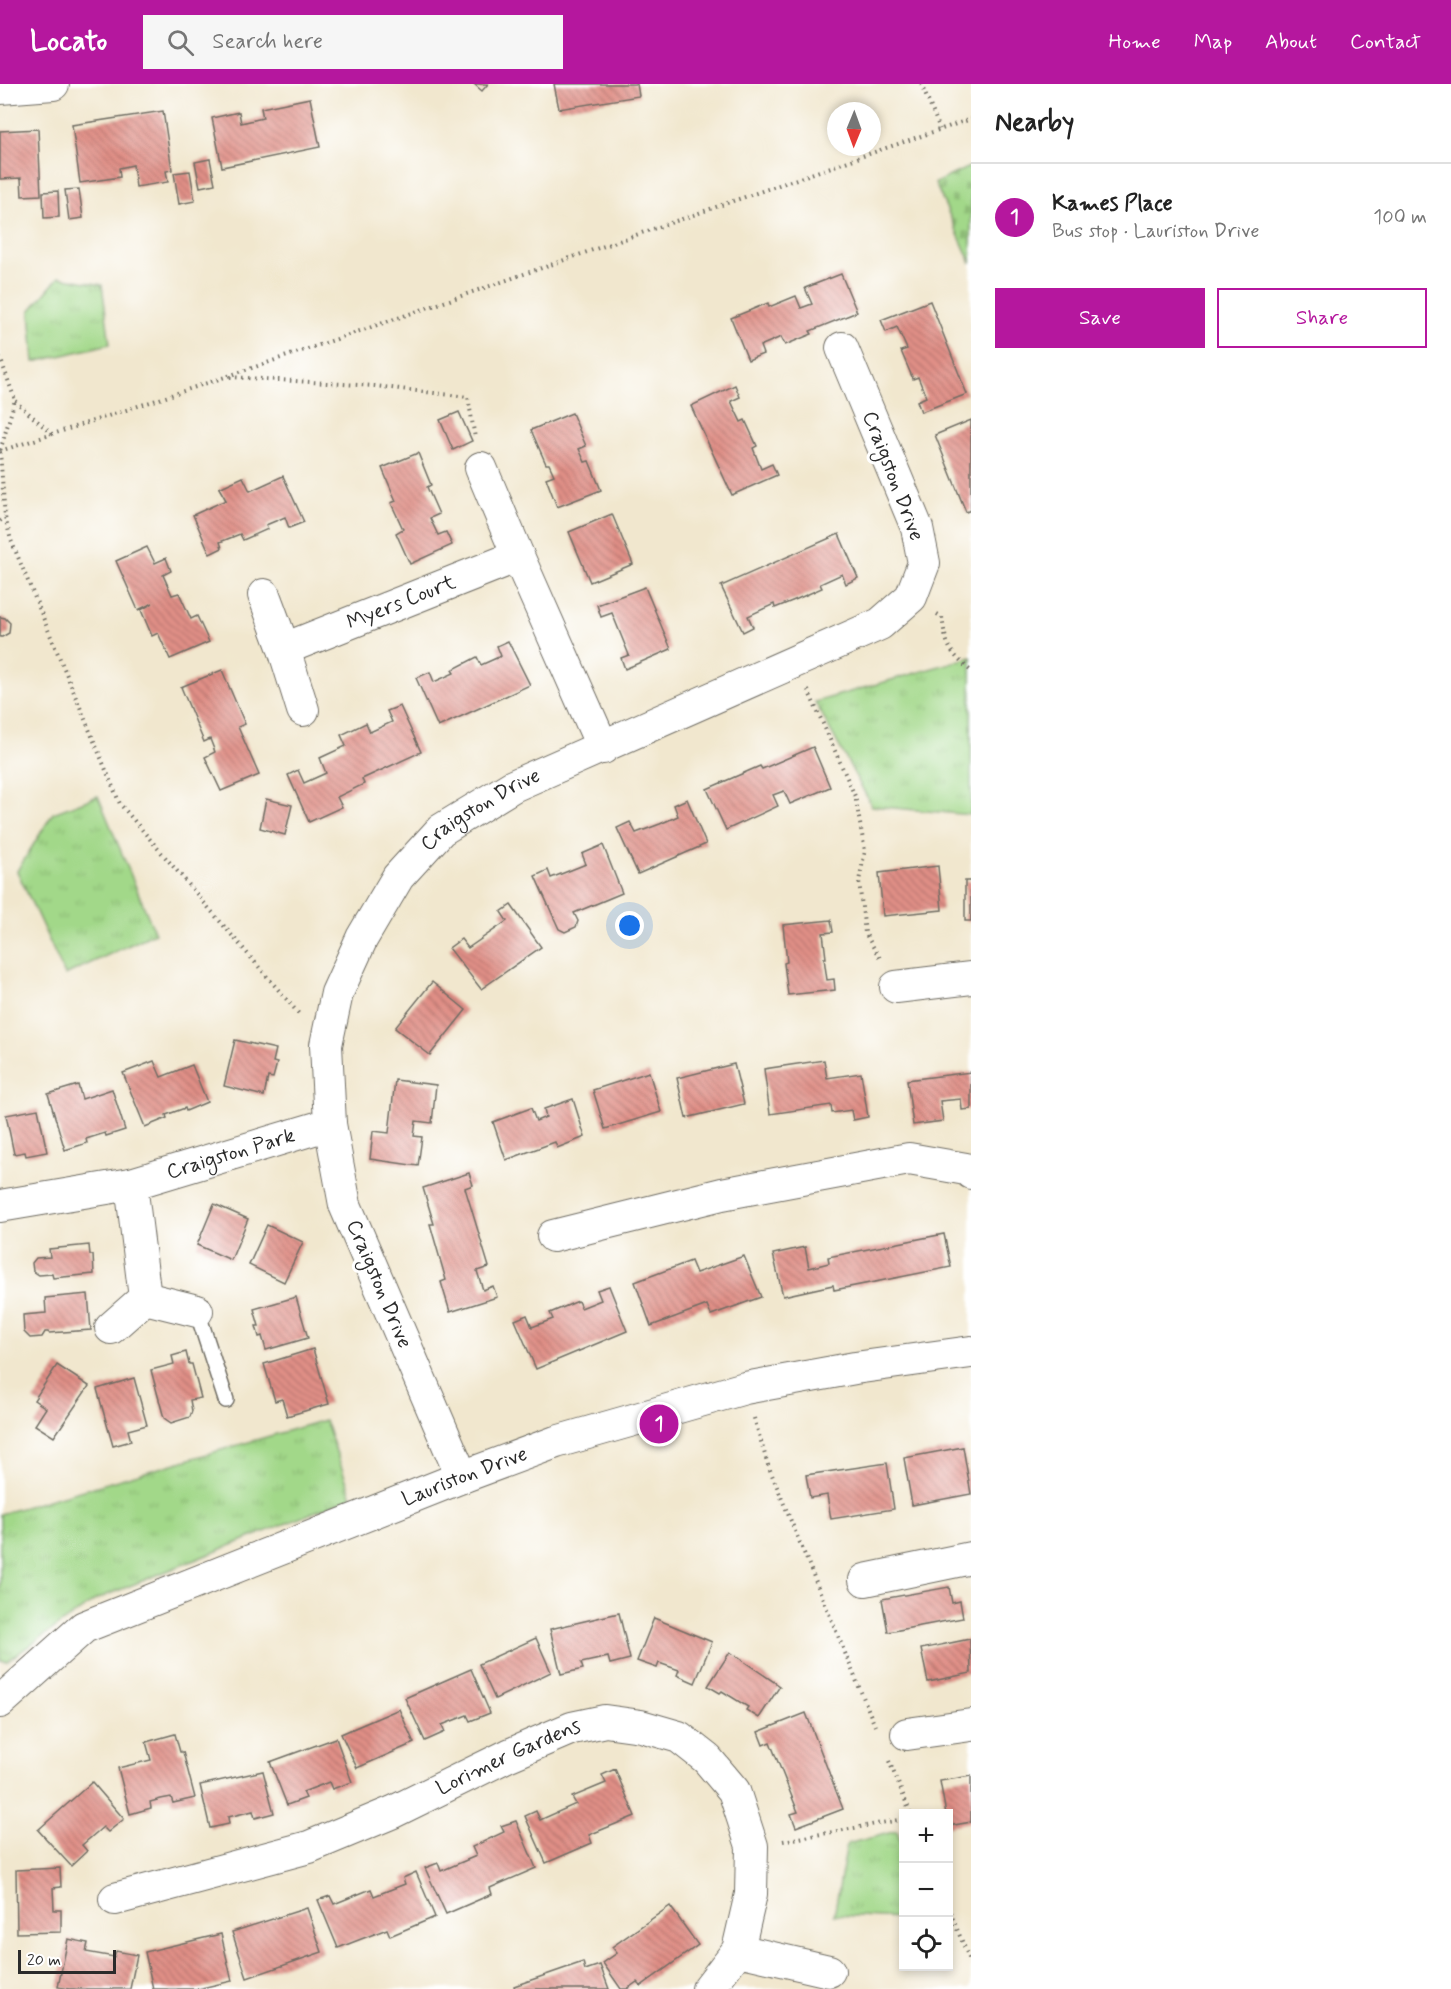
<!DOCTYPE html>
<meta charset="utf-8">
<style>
body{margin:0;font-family:Mynerve,sans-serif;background:#f6f6f6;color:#222}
.controls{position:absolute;right:18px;bottom:18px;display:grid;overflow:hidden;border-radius:0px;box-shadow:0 3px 9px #0003}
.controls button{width:54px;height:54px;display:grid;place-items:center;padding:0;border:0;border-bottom:2px solid #e0e0e0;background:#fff;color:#222;font:30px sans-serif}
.compass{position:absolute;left:827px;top:18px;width:54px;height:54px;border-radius:50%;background:#fff;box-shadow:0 3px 9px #0003;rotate:181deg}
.scale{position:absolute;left:18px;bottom:15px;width:98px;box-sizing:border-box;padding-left:6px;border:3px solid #2b2b2b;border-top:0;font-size:16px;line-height:21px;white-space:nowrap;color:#2b2b2b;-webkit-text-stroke:4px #fff;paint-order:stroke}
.you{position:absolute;left:630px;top:842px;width:21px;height:21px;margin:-15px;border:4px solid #fff;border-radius:50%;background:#1a73e8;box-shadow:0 0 0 9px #1a73e833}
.badge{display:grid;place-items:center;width:39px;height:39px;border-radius:50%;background:#b5179e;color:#fff;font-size:20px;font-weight:700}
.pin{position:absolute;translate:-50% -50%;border:3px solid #fff;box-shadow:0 2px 6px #0006}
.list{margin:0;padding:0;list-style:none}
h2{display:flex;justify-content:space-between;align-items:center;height:78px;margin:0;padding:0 24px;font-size:26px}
h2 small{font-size:20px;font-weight:400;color:#767676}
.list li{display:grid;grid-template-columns:39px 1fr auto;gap:18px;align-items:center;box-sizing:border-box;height:108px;padding:0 24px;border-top:2px solid #e0e0e0}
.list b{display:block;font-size:22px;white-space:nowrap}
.list p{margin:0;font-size:20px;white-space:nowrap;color:#767676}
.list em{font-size:20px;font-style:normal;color:#767676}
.actions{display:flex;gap:12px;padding:18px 24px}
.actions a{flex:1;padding:14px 0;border:2px solid #b5179e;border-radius:0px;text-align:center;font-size:21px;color:#b5179e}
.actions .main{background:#b5179e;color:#fff}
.icon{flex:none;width:33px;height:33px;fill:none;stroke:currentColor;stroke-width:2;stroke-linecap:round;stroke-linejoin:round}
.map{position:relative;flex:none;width:971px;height:1905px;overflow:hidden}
header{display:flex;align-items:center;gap:36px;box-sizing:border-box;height:84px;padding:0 30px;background:#b5179e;color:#fff}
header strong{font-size:28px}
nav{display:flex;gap:33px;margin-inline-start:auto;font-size:21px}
.search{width:420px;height:54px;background:#f6f6f6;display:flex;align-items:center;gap:15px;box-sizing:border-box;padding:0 21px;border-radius:0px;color:#767676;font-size:22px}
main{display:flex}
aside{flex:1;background:#fff}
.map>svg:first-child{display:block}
.grass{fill:url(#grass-tufts);stroke:#66825a;stroke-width:1.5}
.cemetery{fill:url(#cemetery-stones);stroke:#66825a;stroke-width:1.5}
.building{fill:url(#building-back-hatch)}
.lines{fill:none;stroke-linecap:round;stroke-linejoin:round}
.lane-casing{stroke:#706d64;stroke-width:18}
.street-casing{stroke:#706d64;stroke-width:34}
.path{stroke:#706d64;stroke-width:4;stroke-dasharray:1.5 4.5;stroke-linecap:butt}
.lane{stroke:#fff;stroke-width:15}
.street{stroke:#fff;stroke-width:32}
.labels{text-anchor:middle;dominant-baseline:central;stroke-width:6;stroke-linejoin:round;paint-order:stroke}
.street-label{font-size:21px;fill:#2b2b2b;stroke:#fff}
</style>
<header>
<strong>Locato</strong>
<div class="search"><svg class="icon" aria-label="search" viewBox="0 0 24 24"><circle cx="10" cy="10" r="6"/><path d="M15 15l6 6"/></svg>Search here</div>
<nav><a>Home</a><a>Map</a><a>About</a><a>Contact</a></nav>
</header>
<main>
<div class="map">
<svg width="971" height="1905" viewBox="0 0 971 1905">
<defs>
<pattern id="grass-tufts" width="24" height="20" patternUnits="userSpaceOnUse" patternTransform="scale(1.5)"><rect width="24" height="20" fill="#a2d889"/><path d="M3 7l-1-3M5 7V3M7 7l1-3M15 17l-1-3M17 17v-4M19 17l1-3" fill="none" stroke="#8cba76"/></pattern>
<pattern id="cemetery-stones" width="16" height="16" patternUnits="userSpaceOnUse" patternTransform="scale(1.5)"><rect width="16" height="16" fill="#a2d889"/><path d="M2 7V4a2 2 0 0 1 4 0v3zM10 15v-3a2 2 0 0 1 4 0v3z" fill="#8cba76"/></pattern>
<pattern id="building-back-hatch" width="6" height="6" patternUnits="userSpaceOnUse" patternTransform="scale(1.5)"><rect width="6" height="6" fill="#e08f86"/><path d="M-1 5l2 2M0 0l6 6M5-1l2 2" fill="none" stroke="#b6756e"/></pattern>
</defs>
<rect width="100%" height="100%" fill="#fff"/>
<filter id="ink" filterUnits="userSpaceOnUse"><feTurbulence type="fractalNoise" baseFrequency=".0167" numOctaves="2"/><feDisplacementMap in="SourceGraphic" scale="12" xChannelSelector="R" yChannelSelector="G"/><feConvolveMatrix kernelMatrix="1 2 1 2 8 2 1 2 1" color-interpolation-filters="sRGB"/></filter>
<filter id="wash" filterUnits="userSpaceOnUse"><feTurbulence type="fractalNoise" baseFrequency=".008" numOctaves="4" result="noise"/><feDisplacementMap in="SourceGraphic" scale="24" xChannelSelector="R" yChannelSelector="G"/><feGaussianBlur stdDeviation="1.35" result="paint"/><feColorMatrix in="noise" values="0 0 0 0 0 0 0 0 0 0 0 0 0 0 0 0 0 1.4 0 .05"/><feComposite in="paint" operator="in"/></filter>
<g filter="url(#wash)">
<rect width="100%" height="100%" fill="#f1e7ce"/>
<!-- grass -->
<g class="grass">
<polygon points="59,193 102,201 110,260 34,278 30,227"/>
<polygon points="971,573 971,731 872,722 815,618"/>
<polygon points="98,712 155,849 65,891 17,787 53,729"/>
<polygon points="325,1336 352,1413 97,1515 7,1577 0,1576 0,1430"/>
<polygon points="897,1747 903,1765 903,1834 834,1831 847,1760"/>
</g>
<!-- cemetery -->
<polygon class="cemetery" points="971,82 971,179 935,99"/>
<g id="blocks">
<!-- building -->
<g class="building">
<polygon points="474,0 488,0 482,7"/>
<polygon points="554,0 637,0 639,12 559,25"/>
<polygon points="310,14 320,63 222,83 212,34 239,28 241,39 263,34 261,24"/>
<polygon points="163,27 172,86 166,87 168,98 136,103 133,81 119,84 120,93 80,99 72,41"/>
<polygon points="38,45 41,111 22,112 21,94 0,95 0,47"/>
<polygon points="210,75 215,100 200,103 195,78"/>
<polygon points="190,87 195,117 179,120 174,89"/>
<polygon points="79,105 83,134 69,136 65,106"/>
<polygon points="58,107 59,133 44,134 43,108"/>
<polygon points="841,190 857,228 810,247 812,250 785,261 781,253 760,262 763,270 748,276 731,234 768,219 769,223 796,212 801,224 812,220 805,204"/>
<polygon points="930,217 967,310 921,328 917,317 926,313 918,293 913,295 901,267 907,265 897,243 886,248 881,236"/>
<polygon points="735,301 740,313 731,317 741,338 745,336 757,362 753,364 761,385 772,380 777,391 732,411 691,322"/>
<polygon points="459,328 472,357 453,366 440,336"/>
<polygon points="572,329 586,362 579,365 585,378 589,377 601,406 557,423 546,394 554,391 549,380 546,380 531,346"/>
<polygon points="971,336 971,426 966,428 935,351"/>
<polygon points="418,369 431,401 427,403 439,430 430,434 438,451 446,448 452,461 410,480 396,449 403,445 391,419 396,417 382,384"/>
<polygon points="283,392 304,438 289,444 285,433 266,441 268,445 243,456 240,450 220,458 222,464 210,470 193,431 226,416 219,404 243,393 250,407"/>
<polygon points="612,430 633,480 590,498 569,448"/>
<polygon points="839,450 858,494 846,500 842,490 820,500 822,504 797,515 775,524 774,520 748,532 753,543 743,548 721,502"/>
<polygon points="147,463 155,479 166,474 171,487 163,491 172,511 179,509 191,535 197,532 209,558 170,575 158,549 152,552 141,526 153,519 138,526 116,477"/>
<polygon points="645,503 671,565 625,585 621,574 629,571 612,529 601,533 597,521"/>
<polygon points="0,533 5,534 10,539 9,549 2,553 0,553"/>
<polygon points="508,557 530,601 438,643 416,594 430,588 434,598 454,589 452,586 477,573 481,581 501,572 497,562"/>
<polygon points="222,586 245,640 238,643 259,691 221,707 205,673 215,668 210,655 204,658 181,603"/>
<polygon points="400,622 421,668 362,695 364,700 337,713 342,723 309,738 288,691 298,686 304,699 326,689 320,674 346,662 341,651 366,639 370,648 392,638 387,627"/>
<polygon points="813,663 830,703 790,720 784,707 773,711 778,722 726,746 707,705 760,682 762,685"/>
<polygon points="266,715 292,721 285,751 260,744"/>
<polygon points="687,715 706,760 638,790 617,744 630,738 636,749 660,740 678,732 674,721"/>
<polygon points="603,761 622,809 574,829 578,837 576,843 565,848 559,845 535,792 548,786 551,794 586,780 582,770"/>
<polygon points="938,782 942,826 883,832 879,789"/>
<rect x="965" y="797" width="6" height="40"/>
<polygon points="511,821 541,863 481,905 449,864 461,855 468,864 507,837 501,828"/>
<polygon points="831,836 833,848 823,849 826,874 824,874 827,896 834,895 835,906 788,911 784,879 787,878 783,841"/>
<polygon points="432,898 466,926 430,971 395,944"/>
<polygon points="235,956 276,965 273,978 277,979 273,994 268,993 264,1012 224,1002"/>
<polygon points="824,976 827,994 861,989 868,1033 853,1036 851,1026 832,1029 831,1021 770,1030 764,985"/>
<polygon points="154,977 161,993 192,981 207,1018 186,1027 185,1024 174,1028 166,1031 167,1034 145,1043 123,989"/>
<polygon points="734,980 744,1020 686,1034 677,994"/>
<polygon points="649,988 661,1028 605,1045 593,1006"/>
<polygon points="971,988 971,1025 962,1026 961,1015 940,1017 943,1037 913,1041 907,996"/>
<polygon points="395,996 436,1001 432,1039 416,1037 414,1052 422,1053 418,1082 370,1075 373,1047 389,1049"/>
<polygon points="78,1001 82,1015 112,1005 125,1046 106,1052 105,1049 86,1055 87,1059 65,1066 48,1010"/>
<polygon points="573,1015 585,1053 557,1064 555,1058 506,1076 493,1038 531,1024 536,1037 546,1033 544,1025"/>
<polygon points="38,1025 47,1068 26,1072 25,1068 14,1070 6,1031"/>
<polygon points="469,1089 473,1101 465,1104 489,1183 477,1187 483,1206 493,1202 497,1213 450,1228 441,1198 446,1196 430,1140 434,1140 423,1104"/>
<polygon points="214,1120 248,1135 231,1176 197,1161"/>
<polygon points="267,1141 303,1158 284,1198 249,1181"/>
<polygon points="944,1150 951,1183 834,1206 833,1201 783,1212 773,1170 805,1163 809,1184 829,1179 828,1173"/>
<polygon points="89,1161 90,1171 93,1171 94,1190 53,1194 52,1190 39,1191 33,1187 32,1179 36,1174 50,1173 49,1165"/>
<polygon points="744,1172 761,1213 711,1231 707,1221 651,1242 635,1198 691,1177 696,1189"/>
<polygon points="609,1202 627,1247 536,1285 515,1236 527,1231 532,1243 553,1235 550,1229 578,1217 581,1224 601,1216 597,1206"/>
<polygon points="88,1210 91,1246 49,1249 48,1248 45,1248 42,1253 30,1254 24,1248 23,1231 46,1229 45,1214"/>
<polygon points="296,1213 308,1254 266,1266 262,1252 259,1253 256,1242 259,1242 254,1225"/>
<polygon points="313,1265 329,1320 287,1332 282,1315 275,1317 264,1280"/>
<polygon points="186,1268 189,1280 192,1280 201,1314 190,1316 192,1327 190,1333 171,1339 164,1334 151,1286 174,1280 172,1272"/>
<polygon points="57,1281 89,1302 54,1353 35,1341 46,1324 34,1316"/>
<polygon points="134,1294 147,1341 128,1346 131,1357 113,1362 97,1305"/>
<polygon points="963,1363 971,1410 912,1421 904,1374"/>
<polygon points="887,1379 894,1425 831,1435 827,1411 810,1414 806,1391"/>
<polygon points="949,1503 952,1519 960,1517 963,1534 888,1548 882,1515"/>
<polygon points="619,1529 630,1575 610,1580 608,1573 595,1576 581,1579 583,1585 561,1590 550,1545"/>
<polygon points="654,1534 712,1558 695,1599 677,1591 679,1586 659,1579 657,1584 637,1577"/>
<polygon points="536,1554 551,1588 495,1615 479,1580"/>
<polygon points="970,1555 971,1589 928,1598 921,1565"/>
<polygon points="730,1568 780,1602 759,1634 746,1626 748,1623 722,1607 720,1609 708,1602"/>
<polygon points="471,1585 490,1629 470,1637 467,1631 442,1641 445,1648 425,1657 405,1614"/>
<polygon points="399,1625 414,1659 357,1684 341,1650"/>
<polygon points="806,1629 843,1725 796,1743 791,1730 798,1728 770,1658 763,1661 758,1648"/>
<polygon points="175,1650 180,1668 183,1668 195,1714 173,1719 171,1713 161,1715 150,1718 151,1724 130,1730 118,1684 151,1676 146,1658"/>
<polygon points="336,1654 352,1698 332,1705 329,1698 303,1708 306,1714 287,1721 270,1678"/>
<polygon points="615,1685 635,1732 589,1751 592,1759 546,1779 525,1732 536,1727 540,1736 576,1720 572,1713 606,1699 602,1691"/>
<polygon points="263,1687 274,1729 255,1734 253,1727 228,1733 229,1740 210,1744 200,1701"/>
<polygon points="971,1692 971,1738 948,1742 948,1730 946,1730 940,1697"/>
<polygon points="92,1698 124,1735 108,1748 103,1743 82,1761 87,1767 71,1782 38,1746"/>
<polygon points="516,1737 536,1784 490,1804 492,1810 446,1830 425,1784 438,1779 441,1787 476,1772 472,1763 504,1748 501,1742"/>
<polygon points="60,1784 61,1803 53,1804 54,1826 61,1826 61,1848 17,1849 16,1786"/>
<polygon points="416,1788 435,1833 390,1852 387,1845 338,1864 318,1816 330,1812 334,1820 371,1805 374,1812 405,1800 403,1794"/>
<polygon points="670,1822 698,1861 641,1902 637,1898 627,1905 621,1905 603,1879 617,1869 612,1863"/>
<polygon points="307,1824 322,1868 247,1894 232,1848"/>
<polygon points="221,1850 232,1897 197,1905 153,1905 145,1868"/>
<polygon points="68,1855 88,1859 86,1868 114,1873 116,1867 137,1871 130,1905 69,1905 58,1903"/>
<polygon points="583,1878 585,1886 600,1881 609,1905 515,1905 514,1902"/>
</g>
</g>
</g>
<g filter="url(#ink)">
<use href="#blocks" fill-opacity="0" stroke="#706d64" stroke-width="1.5"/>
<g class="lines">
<defs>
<polyline id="lane" points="197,1227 226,1316"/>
<g id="street">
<polyline points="0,4 53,0"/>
<polyline points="481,384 518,472 603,664"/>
<polyline points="264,511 284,565 303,626"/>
<path id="s1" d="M284,565L518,472"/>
<polyline points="896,903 971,894"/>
<polyline points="131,1100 145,1214"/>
<path id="s2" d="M0,1122L131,1100L330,1040"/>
<polyline points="553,1152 722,1110 909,1075 966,1085 971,1089"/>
<polyline points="111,1244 145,1214 197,1227"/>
<path id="s3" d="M462,1393L345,1121L330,1040L326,961L337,909L362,854L398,793L441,746L513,702L880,540L911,513L924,479L917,444L842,264"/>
<polyline points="865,1496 971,1474"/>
<path id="s4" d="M0,1618L84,1543L462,1393L556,1358L745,1304L855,1284L971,1268"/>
<polyline points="907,1650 971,1641"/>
<path id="s5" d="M115,1815L309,1763L393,1728L509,1671L572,1644L605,1637L641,1642L679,1653L707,1675L734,1707L752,1762L751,1810L738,1866L708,1905"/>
<polyline points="738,1866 829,1887"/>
</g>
</defs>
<!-- lane casing -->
<use href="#lane" class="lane-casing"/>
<!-- street casing -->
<use href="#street" class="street-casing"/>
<!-- path -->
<g class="path">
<polyline points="921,0 940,45"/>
<polyline points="0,273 15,316 0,367"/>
<polyline points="230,293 375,302 468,313 475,354"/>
<polyline points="15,317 52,350"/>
<path d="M0,367C326,263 647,145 971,35"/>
<polyline points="0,368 5,433 11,456 120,720 299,930"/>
<polyline points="0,437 5,433"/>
<path d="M937,530L942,533C946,562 949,568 971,587"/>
<polyline points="808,606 855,712 865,767 859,797 865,849 881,876"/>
<polyline points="754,1334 768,1381 875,1642"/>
<polyline points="889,1677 911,1730"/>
<polyline points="783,1757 904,1735"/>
<polyline points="948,1823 971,1879"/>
</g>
<!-- lane -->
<use href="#lane" class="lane"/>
<!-- street -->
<use href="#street" class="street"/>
</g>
</g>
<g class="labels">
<!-- street labels -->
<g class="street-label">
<text transform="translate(893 392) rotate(69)">Craigston Drive</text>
<text stroke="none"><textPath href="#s1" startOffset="126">Myers Court</textPath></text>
<text stroke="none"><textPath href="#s3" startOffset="750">Craigston Drive</textPath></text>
<text stroke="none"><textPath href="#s2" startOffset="237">Craigston Park</textPath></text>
<text transform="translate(379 1200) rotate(67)">Craigston Drive</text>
<text stroke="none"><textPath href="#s4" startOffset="522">Lauriston Drive</textPath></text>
<text stroke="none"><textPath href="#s5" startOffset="420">Lorimer Gardens</textPath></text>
</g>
</g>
</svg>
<div class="controls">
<button>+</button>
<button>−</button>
<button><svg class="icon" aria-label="locate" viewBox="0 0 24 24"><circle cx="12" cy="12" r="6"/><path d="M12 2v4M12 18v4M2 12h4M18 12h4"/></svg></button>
</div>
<svg class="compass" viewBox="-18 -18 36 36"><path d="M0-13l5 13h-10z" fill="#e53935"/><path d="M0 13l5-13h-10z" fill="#767676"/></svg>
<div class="scale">20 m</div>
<div class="you"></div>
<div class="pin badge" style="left:659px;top:1340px">1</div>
</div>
<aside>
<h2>Nearby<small></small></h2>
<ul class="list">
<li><span class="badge">1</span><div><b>Kames Place</b><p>Bus stop · Lauriston Drive</p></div><em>100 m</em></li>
</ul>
<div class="actions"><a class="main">Save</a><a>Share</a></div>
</aside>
</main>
